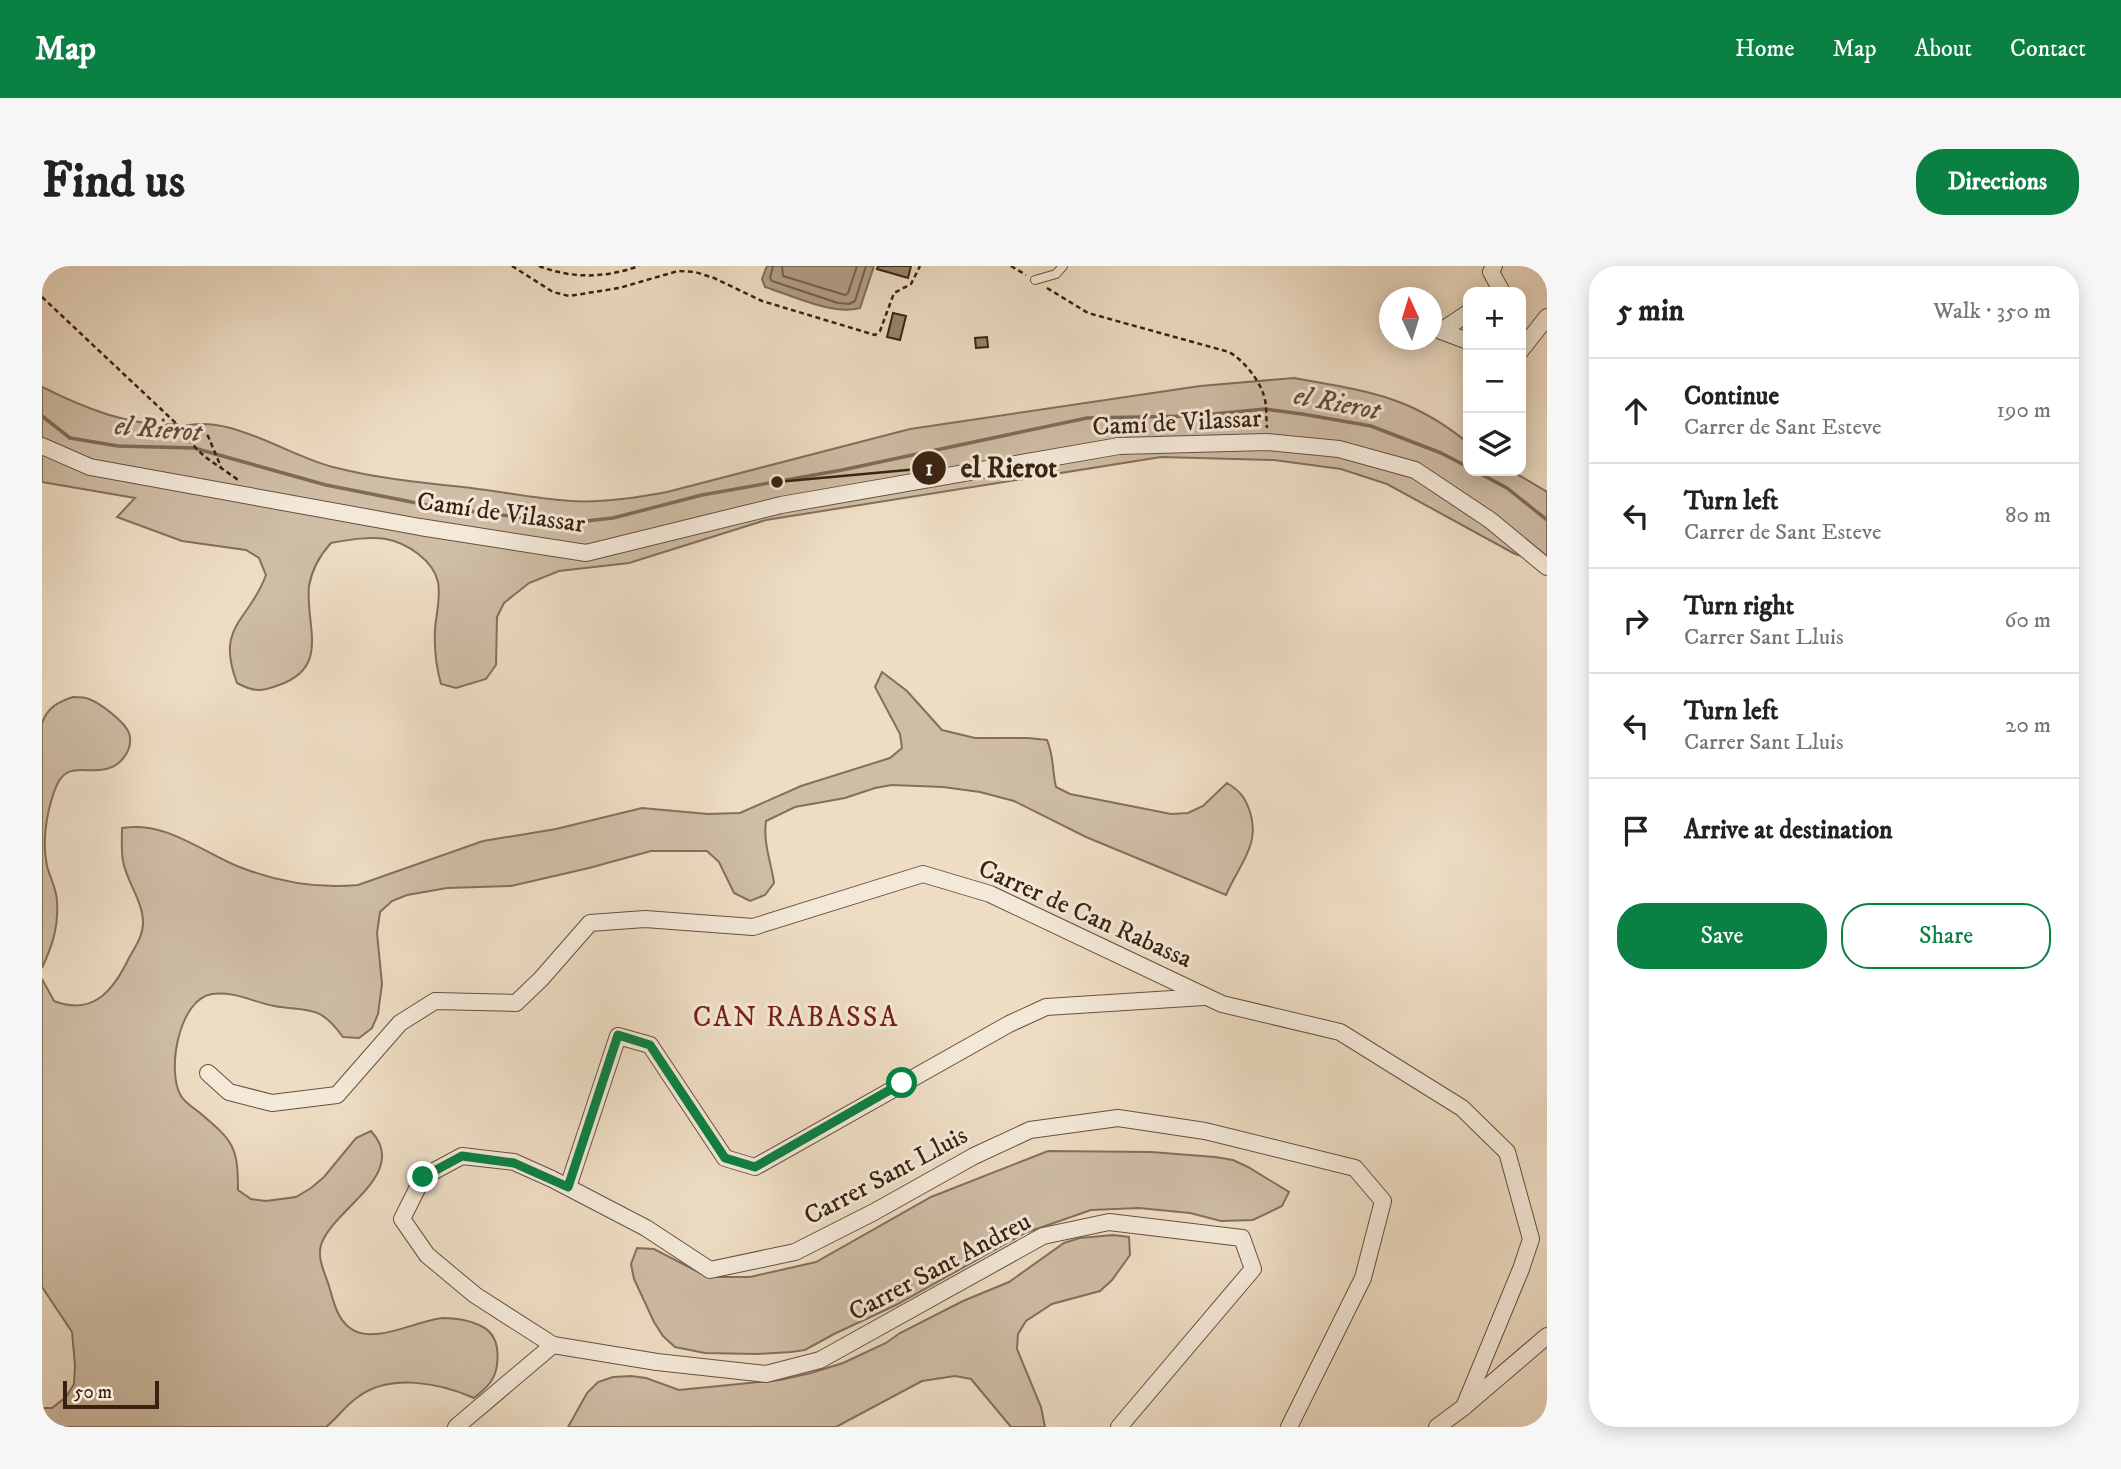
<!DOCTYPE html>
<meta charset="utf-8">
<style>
body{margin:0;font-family:"IM FELL DW Pica",serif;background:#f6f6f6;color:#222}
.controls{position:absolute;right:21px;top:21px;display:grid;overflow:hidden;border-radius:14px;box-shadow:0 4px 18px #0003}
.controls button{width:63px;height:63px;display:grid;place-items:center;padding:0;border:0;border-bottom:2px solid #e0e0e0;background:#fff;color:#222;font:35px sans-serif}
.compass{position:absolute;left:1337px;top:21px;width:63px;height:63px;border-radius:50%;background:#fff;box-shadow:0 4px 18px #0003;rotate:356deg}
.scale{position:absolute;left:21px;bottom:18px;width:96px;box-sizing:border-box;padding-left:7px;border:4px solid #392111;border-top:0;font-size:19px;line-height:24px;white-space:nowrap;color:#392111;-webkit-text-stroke:5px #f4e9d9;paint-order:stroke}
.stop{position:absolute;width:21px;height:21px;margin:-16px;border:5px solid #0b8043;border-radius:50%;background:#fff}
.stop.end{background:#0b8043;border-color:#fff;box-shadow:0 2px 7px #0008}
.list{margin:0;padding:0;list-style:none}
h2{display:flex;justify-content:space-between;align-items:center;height:91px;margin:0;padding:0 28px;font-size:30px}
h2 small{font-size:23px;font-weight:400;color:#767676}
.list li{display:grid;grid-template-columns:46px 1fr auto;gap:21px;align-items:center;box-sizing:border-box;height:105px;padding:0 28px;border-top:2px solid #e0e0e0}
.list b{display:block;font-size:26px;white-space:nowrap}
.list p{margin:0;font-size:23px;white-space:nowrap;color:#767676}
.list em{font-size:23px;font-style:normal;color:#767676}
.actions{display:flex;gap:14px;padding:21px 28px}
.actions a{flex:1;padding:16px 0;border:2px solid #0b8043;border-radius:28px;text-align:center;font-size:24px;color:#0b8043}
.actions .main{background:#0b8043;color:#fff}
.icon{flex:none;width:38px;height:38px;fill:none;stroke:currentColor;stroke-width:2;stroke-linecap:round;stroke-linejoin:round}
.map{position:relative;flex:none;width:1505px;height:1161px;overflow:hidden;border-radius:28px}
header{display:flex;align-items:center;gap:42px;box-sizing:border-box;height:98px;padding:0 35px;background:#0b8043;color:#fff}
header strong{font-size:33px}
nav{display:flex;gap:38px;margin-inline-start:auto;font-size:24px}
.intro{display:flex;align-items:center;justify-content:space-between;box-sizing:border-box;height:168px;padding:0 42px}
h1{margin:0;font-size:49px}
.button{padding:18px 32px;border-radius:28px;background:#0b8043;color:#fff;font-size:24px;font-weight:700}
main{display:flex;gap:42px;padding:0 42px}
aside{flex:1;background:#fff;border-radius:28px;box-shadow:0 4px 18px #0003}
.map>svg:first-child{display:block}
.green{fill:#cfbda6;stroke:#846f5c;stroke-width:2}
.water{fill:#b09d87;stroke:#806b58;stroke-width:2}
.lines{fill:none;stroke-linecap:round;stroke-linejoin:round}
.shore{stroke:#745f4c;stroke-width:2}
.stream{stroke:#806b58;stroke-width:3.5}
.building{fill:#97836e;stroke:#392111;stroke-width:2}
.service-casing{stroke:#66503e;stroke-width:10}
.minor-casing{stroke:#66503e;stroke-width:18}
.path{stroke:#392111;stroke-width:2.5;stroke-dasharray:5 3.5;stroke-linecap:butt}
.service{stroke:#f4e9d9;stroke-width:8}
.minor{stroke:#f4e9d9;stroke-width:16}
.route{stroke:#0b8043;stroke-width:9}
.labels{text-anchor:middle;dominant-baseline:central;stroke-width:6;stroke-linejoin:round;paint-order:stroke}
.street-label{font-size:26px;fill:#392111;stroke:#f4e9d9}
.water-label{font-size:28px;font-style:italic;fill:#634c3a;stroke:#f4e9d9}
.neighbourhood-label{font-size:28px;letter-spacing:2px;fill:#7a1f14;stroke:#f4e9d9}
.leader{fill:none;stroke:#392111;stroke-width:2.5}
.callout-dot{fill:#392111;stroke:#f4e9d9;stroke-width:2.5}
.mark-label{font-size:21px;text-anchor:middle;font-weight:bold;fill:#fff}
.callout-label{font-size:28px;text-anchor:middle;font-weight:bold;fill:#392111;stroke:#f4e9d9;stroke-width:6;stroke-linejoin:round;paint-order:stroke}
</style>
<header>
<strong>Map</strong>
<nav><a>Home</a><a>Map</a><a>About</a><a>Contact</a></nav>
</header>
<div class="intro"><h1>Find us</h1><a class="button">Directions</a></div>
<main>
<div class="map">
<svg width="1505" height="1161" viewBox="0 0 1505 1161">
<rect width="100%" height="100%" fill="#eeddc4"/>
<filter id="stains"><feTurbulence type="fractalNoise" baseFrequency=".00286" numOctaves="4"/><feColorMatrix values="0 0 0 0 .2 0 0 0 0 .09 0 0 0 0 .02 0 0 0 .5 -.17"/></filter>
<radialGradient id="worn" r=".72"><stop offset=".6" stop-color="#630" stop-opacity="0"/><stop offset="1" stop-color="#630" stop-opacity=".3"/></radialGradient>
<!-- green -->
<g class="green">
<path d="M1252,112C1323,125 1368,129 1426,177V205H1470L1505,226V297L1473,288L1345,218L1299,203L1232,194L1119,191L724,254L587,297L517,305L487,317L462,337L455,351L454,399L444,413L414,422L399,418C394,400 392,383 393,364C394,348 399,332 396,316C391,294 365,277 344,273C327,270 306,274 289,277C278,289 270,303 267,320C263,359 289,401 237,419C219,426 212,426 195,417C173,359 207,356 224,309L217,292L204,284L140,275L75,251L93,232L0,216V121C42,142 88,161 135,158L139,161C187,146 245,190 291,201C337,213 383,217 429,222C462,226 496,233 529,235C561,237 594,232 625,226L868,163L1158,120Z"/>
<path d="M840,406L865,425L900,464L933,472H986L1005,474C1012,490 1010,504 1014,521L1028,528L1129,548L1146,547L1161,540L1185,517C1198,525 1203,531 1208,546C1219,579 1196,600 1184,629L1044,571L972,535L938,526L901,521L850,519L833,522L803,532L753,541L724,555C721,578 729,595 732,617L723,629L708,635L692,627L677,596L665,585H609L547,602L469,620L405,622L365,629L350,635L338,646L335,667L340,718L336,748L330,762L317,772L301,771C277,738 268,746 232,740C211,736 193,725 170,728C137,733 124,805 139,830C143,837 152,842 158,847C191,875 196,880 196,924L209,933L224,935L254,931L269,922L282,911L314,872L329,865C369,908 290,943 279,979C275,993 283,1007 287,1020C291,1034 295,1053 308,1062C331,1080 375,1054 401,1052C413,1052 426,1054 437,1059C454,1066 457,1081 455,1099C453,1115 444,1122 432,1132C398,1117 348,1107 316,1131C304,1139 296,1151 284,1161H0V1142H10L24,1131L32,1118L33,1099L30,1066L0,1021V713L12,735C51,750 71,725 87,692C93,681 101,670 101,657C101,635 85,617 81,595C79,585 80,573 80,562C123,555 157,584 195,600C235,616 274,623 316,619L441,575L514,563L600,542L666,548L698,547L759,520L848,492L860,482L858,468L833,421Z"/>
<path d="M31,431C36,431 43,431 47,433C58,437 83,456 87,467C92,483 79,500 64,503C39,508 23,494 12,526C4,549 0,577 5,600C8,612 15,623 15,636C17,661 10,680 0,702V457C6,441 16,436 31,431Z"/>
<polygon points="1006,885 1109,886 1173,891 1191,894 1206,901 1247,926 1240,940 1211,954 1179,955 1148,947 1097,942 1049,944 983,967 854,1039 792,1068 763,1084 749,1086 715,1088 663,1087 633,1081 621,1070 612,1056 592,1013 589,998 595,982 612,983 666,1011 708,1011 774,996 889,931"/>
<polygon points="1071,969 1087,971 1088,989 1070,1014 1058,1025 1010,1038 984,1055 976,1068 975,1083 999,1141 1003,1161 969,1161 929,1113 913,1110 880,1115 794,1161 526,1161 545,1127 556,1116 571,1111 589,1110 604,1112 637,1124 738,1114 769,1107 801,1097 844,1077 858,1067 921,1035 967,1016 1022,977 1038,972"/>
</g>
<!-- water -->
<path class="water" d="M725,0H832L818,42C792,50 749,29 723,21L720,13Z"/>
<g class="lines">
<!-- shore -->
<g class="shore">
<polyline points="731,0 728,12 730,15 796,37 807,38 813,35 824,0"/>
<polyline points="740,0 741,10 803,29 806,27 815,0"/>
</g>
<!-- stream -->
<g class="stream">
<polyline points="0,150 28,172 76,180 152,182 284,219 395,241 526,257 571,252 660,229 800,204 1045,152 1150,150 1223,143 1260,148 1329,160 1399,187 1426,201"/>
<polyline points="1433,205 1465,222 1505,254"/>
</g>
</g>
<!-- building -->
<g class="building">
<polygon points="836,0 869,0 866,12 835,3"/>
<polygon points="851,47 864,50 858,74 845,71"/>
<polygon points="945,71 946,81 934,82 933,72"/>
</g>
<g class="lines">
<defs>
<polyline id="service" points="993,14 1014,8 1021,0"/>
<g id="minor">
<polyline points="1452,0 1449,6 1460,26"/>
<polyline points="1426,47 1399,65 1426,75"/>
<polyline points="1479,84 1505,51"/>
<polyline points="0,180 48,201 378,261 544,287 739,239 1077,180 1225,176 1297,183 1373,204 1448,254 1505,301"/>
<polyline points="166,807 187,826 230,837 295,829 358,757 393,735 474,737 499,713 548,657 603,653 711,661 881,608 948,628 1180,738 1298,766 1420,842 1465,886 1489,973 1479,1003 1422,1141"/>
<polyline points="526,921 576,770 608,779 683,892 713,901 967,758 1004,741 1162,731"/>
<polyline points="414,1161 511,1079"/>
<polyline points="1077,1161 1211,1003 1200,972 1067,956 1001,970 778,1094 724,1108 615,1096 511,1079 433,1029 385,989 360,953 381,911 420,890 472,896 510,913 604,962 668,1004 753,986 832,946 932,890 988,864 1076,852 1163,865 1313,902 1341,935 1321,1012 1247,1161"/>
<polyline points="1395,1161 1422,1141 1505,1070"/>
</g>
</defs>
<!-- service casing -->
<use href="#service" class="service-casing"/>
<!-- minor casing -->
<use href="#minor" class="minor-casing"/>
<!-- path -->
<g class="path">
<polyline points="470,0 511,26 527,30 577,22 636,5 653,6 672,12 720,35 833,69 838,65 852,27 869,18 878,0"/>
<path d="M497,0C531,13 563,12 597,0"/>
<polyline points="969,0 984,9"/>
<path d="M1005,22L1046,47L1187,86C1201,94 1215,111 1221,127C1225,136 1224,151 1225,162"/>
<path d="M0,31L139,162C159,193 168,193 196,214"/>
<polyline points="141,162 159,165 166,170 179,201"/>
</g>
<!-- service -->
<use href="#service" class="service"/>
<!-- minor -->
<use href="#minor" class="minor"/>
</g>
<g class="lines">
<!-- route -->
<polyline class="route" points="381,911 420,890 472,897 526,921 576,769 608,779 683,892 713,901 860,817"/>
</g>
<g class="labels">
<!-- street labels -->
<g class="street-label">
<text transform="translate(1135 157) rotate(-3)">Camí de Vilassar</text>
<text transform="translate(459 247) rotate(8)">Camí de Vilassar</text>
<text transform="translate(1043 648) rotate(24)">Carrer de Can Rabassa</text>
<text transform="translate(844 910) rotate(-28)">Carrer Sant Lluis</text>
<text transform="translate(898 1001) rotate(-28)">Carrer Sant Andreu</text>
</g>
<!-- water labels -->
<g class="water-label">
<text transform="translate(1295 137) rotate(11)">el Rierot</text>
<text transform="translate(116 163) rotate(5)">el Rierot</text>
</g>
<!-- neighbourhood labels -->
<g class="neighbourhood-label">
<text x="754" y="751">CAN RABASSA</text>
</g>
</g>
<!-- callouts -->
<path class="leader" d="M735 216L887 202"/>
<g class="callout-dot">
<circle cx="735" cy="216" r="7"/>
<circle cx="887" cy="202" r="18"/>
</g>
<g class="mark-label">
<text x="887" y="209">1</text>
</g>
<g class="callout-label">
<text x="967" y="211">el Rierot</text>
</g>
<rect width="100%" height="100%" filter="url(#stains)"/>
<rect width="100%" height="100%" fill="url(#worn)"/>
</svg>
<div class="controls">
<button>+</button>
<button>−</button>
<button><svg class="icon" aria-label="layers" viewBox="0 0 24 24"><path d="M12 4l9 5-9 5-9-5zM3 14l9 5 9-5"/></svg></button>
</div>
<svg class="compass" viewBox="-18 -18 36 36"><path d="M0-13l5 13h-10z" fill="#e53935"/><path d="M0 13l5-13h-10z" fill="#767676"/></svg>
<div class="scale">50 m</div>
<div class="stop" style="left:860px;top:817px"></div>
<div class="stop end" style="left:381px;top:911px"></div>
</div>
<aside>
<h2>5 min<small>Walk · 350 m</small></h2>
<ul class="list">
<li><svg class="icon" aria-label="ahead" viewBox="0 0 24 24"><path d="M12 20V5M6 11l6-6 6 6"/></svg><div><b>Continue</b><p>Carrer de Sant Esteve</p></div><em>190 m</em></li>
<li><svg class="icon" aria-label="left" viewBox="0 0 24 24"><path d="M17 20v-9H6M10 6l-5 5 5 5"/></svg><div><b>Turn left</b><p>Carrer de Sant Esteve</p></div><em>80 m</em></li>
<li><svg class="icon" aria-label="right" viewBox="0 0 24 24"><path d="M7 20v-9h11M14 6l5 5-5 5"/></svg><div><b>Turn right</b><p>Carrer Sant Lluis</p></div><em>60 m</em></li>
<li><svg class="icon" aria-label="left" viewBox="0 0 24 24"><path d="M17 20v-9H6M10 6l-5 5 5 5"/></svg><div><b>Turn left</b><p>Carrer Sant Lluis</p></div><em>20 m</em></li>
<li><svg class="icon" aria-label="arrive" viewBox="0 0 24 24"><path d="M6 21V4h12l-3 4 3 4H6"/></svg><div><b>Arrive at destination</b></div></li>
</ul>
<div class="actions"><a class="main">Save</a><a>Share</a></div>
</aside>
</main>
